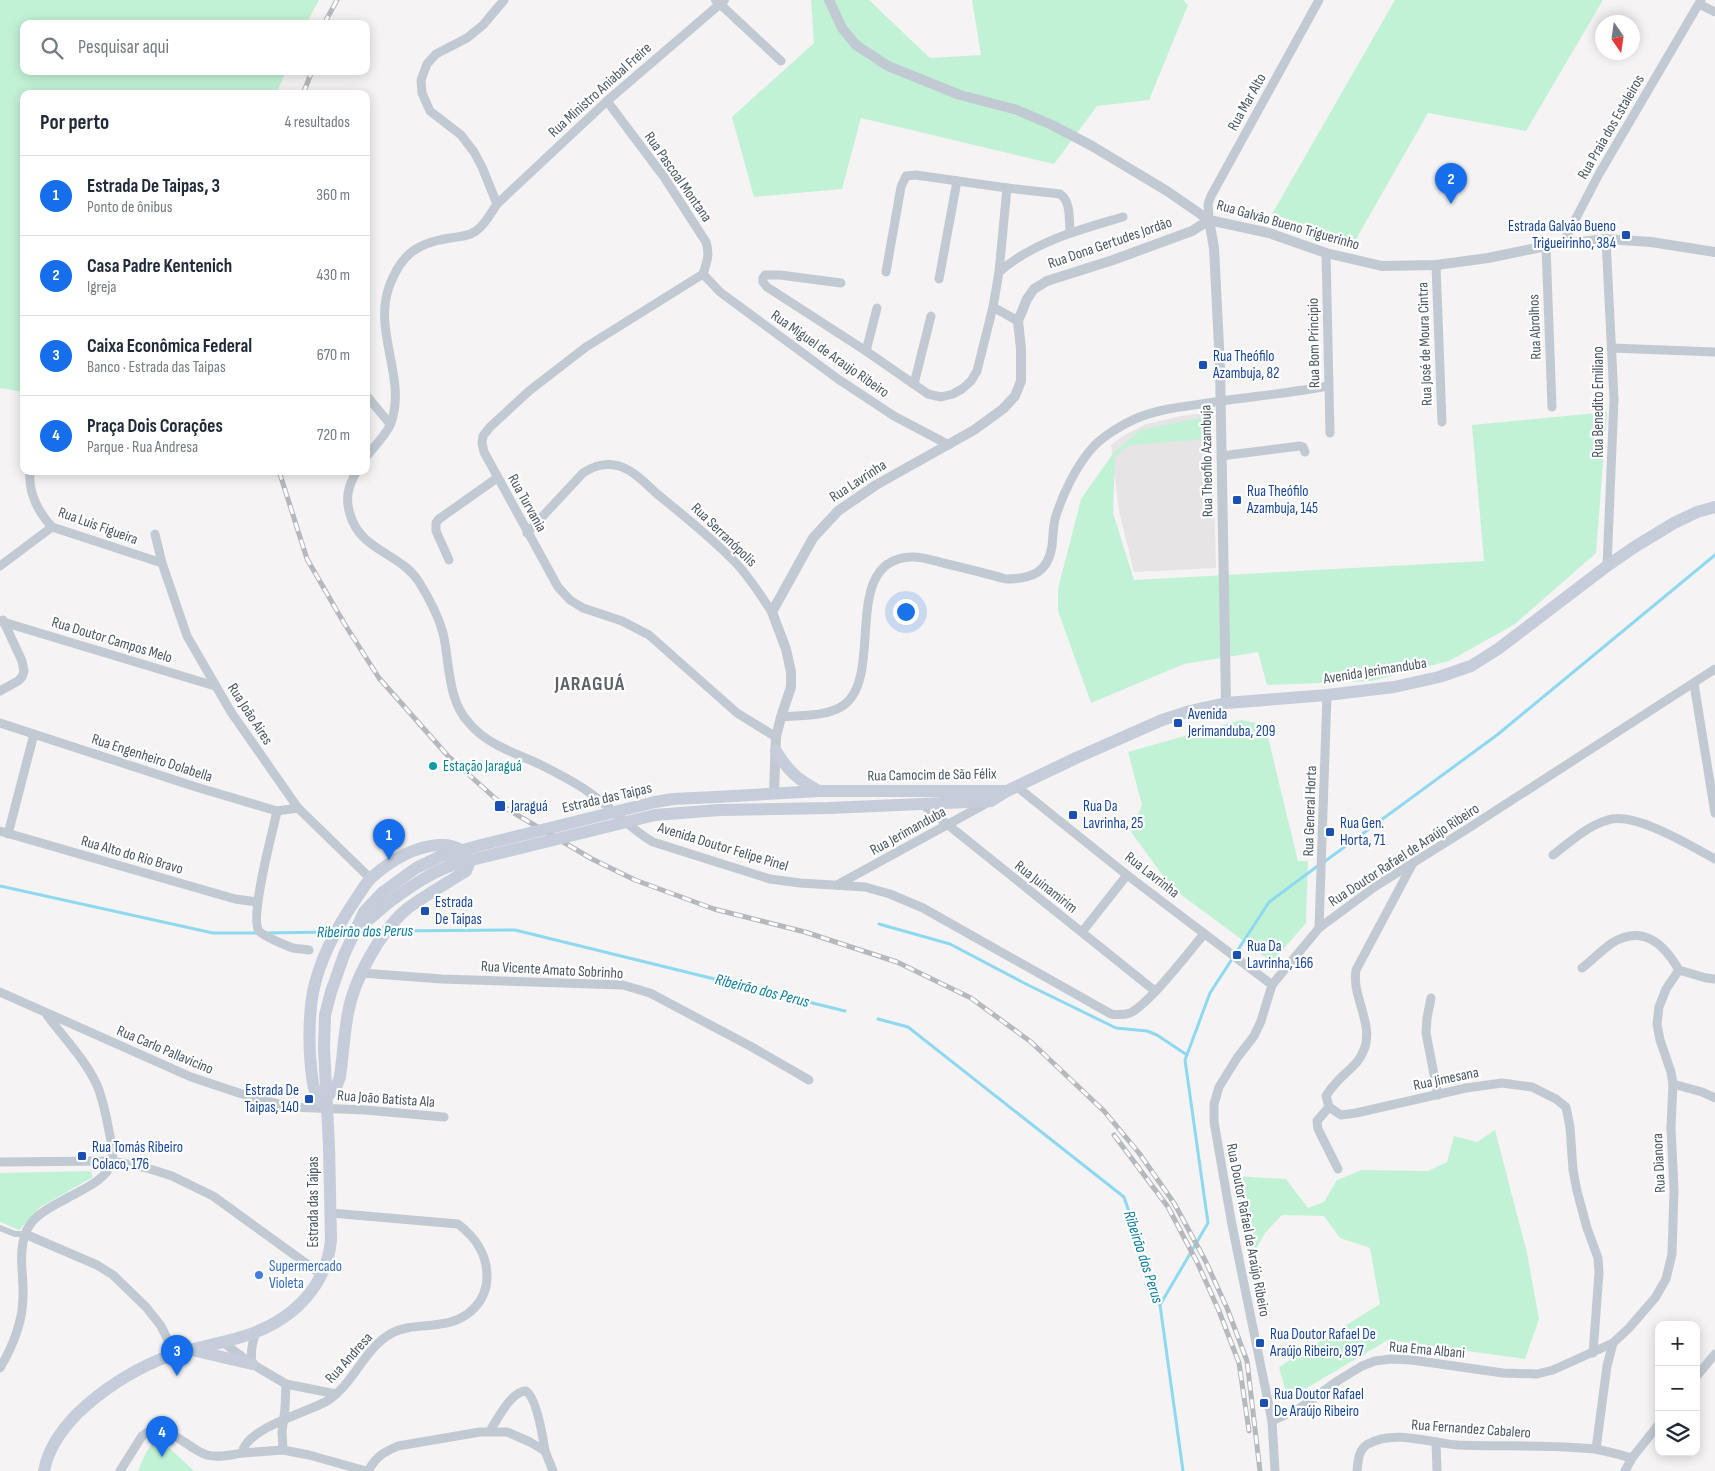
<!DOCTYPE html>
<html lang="pt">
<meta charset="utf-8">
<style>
body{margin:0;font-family:"Sofia Sans Condensed",sans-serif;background:#f2f2f3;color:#1f2937}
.controls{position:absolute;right:15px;bottom:15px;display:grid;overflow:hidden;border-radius:10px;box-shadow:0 2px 12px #0003}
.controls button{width:45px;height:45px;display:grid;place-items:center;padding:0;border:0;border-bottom:1px solid #e0e1e3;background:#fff;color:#1f2937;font:25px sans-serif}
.compass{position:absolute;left:1595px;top:15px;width:45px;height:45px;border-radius:50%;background:#fff;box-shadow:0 2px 12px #0003;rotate:167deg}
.you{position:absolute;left:905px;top:611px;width:18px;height:18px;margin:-12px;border:4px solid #fff;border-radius:50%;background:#1a73e8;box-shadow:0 0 0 8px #1a73e833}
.badge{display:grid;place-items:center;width:32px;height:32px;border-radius:50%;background:#166eec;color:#fff;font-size:16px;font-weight:700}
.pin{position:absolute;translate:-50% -41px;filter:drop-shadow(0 1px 2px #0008)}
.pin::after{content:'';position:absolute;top:26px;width:18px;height:15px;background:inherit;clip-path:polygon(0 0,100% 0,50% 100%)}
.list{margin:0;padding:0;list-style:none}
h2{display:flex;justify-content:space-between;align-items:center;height:65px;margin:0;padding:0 20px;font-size:21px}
h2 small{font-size:16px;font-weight:400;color:#747a83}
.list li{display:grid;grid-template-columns:32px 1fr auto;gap:15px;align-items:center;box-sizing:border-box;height:80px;padding:0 20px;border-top:1px solid #e0e1e3}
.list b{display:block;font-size:19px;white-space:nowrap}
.list p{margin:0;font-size:16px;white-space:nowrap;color:#747a83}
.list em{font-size:16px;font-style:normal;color:#747a83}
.icon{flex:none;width:28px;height:28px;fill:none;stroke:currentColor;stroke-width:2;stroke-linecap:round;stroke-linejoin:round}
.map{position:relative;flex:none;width:1715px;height:1471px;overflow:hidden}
.search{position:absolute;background:#fff;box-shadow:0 2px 12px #0003;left:20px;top:20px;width:350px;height:55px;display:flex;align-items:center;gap:12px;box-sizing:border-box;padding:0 18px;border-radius:10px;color:#747a83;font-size:19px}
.panel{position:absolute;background:#fff;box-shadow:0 2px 12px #0003;left:20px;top:90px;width:350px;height:385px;border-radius:10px}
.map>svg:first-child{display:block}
.education{fill:#e6e4e5}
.green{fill:#c2f2d6}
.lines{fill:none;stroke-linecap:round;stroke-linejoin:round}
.stream{stroke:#8ed9f0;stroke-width:3}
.pedestrian{stroke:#c1cad2;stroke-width:6}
.minor{stroke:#c1cad2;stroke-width:9}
.tertiary{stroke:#c1cad2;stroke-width:10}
.secondary{stroke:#c4cdd9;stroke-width:12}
.rail-casing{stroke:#b5b8bd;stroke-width:5}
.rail{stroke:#fff;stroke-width:3;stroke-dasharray:9;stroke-linecap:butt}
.secondary-bridge{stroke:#c4cdd9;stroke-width:12}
.transit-dot{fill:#1a4fb4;stroke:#fff;stroke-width:2}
.culture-dot{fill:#0f9aa8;stroke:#fff;stroke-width:2}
.shop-dot{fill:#3f7fe0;stroke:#fff;stroke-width:2}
.labels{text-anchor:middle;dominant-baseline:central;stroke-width:4.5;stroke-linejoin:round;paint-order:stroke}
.street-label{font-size:15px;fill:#495561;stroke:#fff}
.transit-label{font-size:15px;fill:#164399;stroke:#fff;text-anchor:start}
.culture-label{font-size:15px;fill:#0d838f;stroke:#fff;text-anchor:start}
.shop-label{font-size:15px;fill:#366cbe;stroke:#fff;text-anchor:start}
.water-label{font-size:16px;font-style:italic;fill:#097a9d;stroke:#fff}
.district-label{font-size:20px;font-weight:bold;letter-spacing:1px;fill:#5f6368;stroke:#fff}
</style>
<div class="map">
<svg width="1715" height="1471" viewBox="0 0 1715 1471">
<rect width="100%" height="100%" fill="#f5f3f3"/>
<!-- education -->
<polygon class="education" points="1212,412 1216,568 1134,572 1119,511 1111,445 1123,436 1146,424 1181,416"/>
<!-- green -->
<g class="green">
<polygon points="0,0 319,0 306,24 24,24 24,71 286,71 276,94 24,94 24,392 0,388"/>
<polygon points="811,0 869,0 930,58 981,55 972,0 1183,0 1188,5 1149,100 1097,106 1054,164 861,118 842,189 754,197 732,117 814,43"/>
<polygon points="1395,0 1603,0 1526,131 1428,113 1355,241 1272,214"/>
<polygon points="1607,412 1596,553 1515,624 1449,661 1371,681 1267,685 1258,652 1184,664 1091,703 1058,611 1058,589 1081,499 1114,452 1141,430 1210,416 1210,439 1130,445 1115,456 1113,513 1134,580 1484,561 1472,425"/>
<polygon points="1241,720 1265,725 1298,861 1308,861 1306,923 1272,962 1172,888 1131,832 1142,805 1128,752"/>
<polygon points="1495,1130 1527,1253 1539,1319 1525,1359 1388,1340 1288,1399 1279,1367 1380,1304 1370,1248 1340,1238 1324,1216 1282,1215 1265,1233 1252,1256 1235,1176 1286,1179 1308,1208 1324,1202 1337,1180 1362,1170 1428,1171 1447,1162 1454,1136 1477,1142"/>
<polygon points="91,1171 93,1177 40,1207 19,1230 0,1222 0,1173"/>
<path d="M160,1440L164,1443L194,1471H138C144,1459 146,1445 160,1440Z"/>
</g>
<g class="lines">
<!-- stream -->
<g class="stream">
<polyline points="1324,862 1497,735 1715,555"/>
<polyline points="0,886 213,933 259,933"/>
<polyline points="879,924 950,944 1026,984 1116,1028 1147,1031 1157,1035 1187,1055"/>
<polyline points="390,931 515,930 845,1011"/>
<polyline points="358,932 382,931"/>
<polyline points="265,933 332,932"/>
<polyline points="878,1019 908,1027 1124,1197 1160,1305 1183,1471"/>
<polyline points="1160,1305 1208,1223 1185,1060 1210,993 1269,902 1319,865"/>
</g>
<!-- pedestrian -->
<polyline class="pedestrian" points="0,1228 15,1234 25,1234"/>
<!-- minor -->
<g class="minor">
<polyline points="1699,4 1715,12"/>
<path d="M607,101L664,177L706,242C710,254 707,262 703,274"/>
<path d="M1007,188L1060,194C1071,201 1069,220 1070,232"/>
<polyline points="497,204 482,167 474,152 461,135 430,111 422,93 421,80 427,64 436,54 467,38 483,25 504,0"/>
<polyline points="1209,220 1208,204 1211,196 1319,0"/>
<polyline points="1606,239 1614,399 1607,566"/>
<polyline points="1563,243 1599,174 1701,0"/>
<polyline points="1546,246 1552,407"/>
<polyline points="1326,253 1330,433"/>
<polyline points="1436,265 1442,422"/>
<polyline points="886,272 901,187 906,176 916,175 1007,188 999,272 993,307 1018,321"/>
<path d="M999,272C1035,241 1079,230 1123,217"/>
<polyline points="703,274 586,347 529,391 490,427 483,436 482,443 484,452 558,587 570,600 583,608 622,621 649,635 737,713 776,737"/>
<polyline points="703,274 720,292 838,379 894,416 949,445"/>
<polyline points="939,279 957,181"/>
<polyline points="841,283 780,275 765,275 763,278 763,282 767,287 866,351 928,394 941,397 953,394 962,389 971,381 977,371 993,307"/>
<polyline points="1612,348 1715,352"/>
<polyline points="866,351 877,308"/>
<polyline points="914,384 931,316"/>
<polyline points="366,395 390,424"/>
<polyline points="1221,456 1300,446 1303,447 1305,452"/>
<path d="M366,457C373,448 387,434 391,423C407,379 373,332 389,287C401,254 417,243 450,238C459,237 469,236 476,231C485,225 491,213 497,204L607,101L720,4L781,61"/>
<path d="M30,471C28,492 38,512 52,527L162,563"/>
<path d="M357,471C348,486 345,498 350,514C360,551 401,553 419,582C429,598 438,615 443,633C450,663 447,699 469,723C487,745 516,753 541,765C557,773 575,782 590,793C612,808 629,828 653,842L770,879L800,883L865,887L890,894L923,908L1111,1014C1118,1015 1124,1015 1130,1013C1149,1004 1189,952 1204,934"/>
<path d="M527,533L583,473C594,466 605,462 619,466C633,470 645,483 656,493C682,514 713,539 736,563C750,578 761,596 772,612"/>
<polyline points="155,534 162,563 187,636 231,712 298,808 371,879"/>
<polyline points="449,560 436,531 436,523 439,519 497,478"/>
<polyline points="0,566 52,527"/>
<polyline points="0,621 215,686"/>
<polyline points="1694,684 1715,813"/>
<polyline points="0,691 18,681 22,677 24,671 22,661 3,620"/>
<path d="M781,717C801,715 827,717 844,705C885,675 840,561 910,557C921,556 932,560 943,563C964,568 985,573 1006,579C1031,579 1048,573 1052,546C1053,537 1053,528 1055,519C1062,495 1077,464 1094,446C1104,436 1121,425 1135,419C1155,410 1179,407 1201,404C1243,397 1286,394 1328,386"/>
<polyline points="0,723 196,787 277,811 298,808"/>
<polyline points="1016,786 1127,875 1272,985"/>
<polyline points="922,804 1155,991"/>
<path d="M277,811C273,831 249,917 259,931C263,936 287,946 293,948C298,949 304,949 309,950"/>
<polyline points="0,831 235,899 257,902"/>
<polyline points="8,834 34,734"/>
<path d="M1553,855C1570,842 1587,826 1608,820C1634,811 1691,846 1715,859"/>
<polyline points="837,885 987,803"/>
<polyline points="1319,928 1327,695"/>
<polyline points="1082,932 1127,875"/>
<path d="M1582,968C1592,960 1602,950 1612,943C1643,924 1664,944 1679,970L1706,978L1715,979"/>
<polyline points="362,973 442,979 623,985 650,993 750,1046 809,1080"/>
<polyline points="0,992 191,1077 242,1094 290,1107 365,1110 444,1117"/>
<polyline points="1431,998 1427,1018 1426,1033 1438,1095"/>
<polyline points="1673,1084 1702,1092 1715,1098"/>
<polyline points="1329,1107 1341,1115 1356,1113 1466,1088 1502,1083 1532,1087 1556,1099 1566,1107 1570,1127 1573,1170 1577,1191 1587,1228 1598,1258 1599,1273 1593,1353"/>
<path d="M1329,1107L1326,1096C1329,1091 1332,1087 1336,1083C1344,1073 1357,1066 1362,1054C1377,1027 1351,998 1356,970L1413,863"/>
<polyline points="1329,1107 1317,1121 1318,1129 1338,1169"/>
<polyline points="0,1162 112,1161 147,1168 172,1176 213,1196 322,1275"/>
<polyline points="25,1234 97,1265 113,1275 146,1307 161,1326 175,1354"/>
<polyline points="221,1341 252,1364 286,1384 336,1394"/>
<path d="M252,1364C250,1352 252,1343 256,1332"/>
<path d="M0,1368C13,1346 23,1321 23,1296C24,1276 18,1255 25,1235C31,1215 52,1207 69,1197C84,1189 108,1179 112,1161C114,1152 111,1140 109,1131C106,1115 103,1098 96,1083C84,1058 63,1037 47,1015"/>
<polyline points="1696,1377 1715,1354"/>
<polyline points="1272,1421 1300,1408 1339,1380 1362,1366 1375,1361 1391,1359 1412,1360 1503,1373 1537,1374 1553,1370 1613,1343 1629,1328 1655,1298 1666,1279 1672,1254 1674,1190 1671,1127 1673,1084 1671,1072 1660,1040 1657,1024 1659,1007 1666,989 1679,970"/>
<path d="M490,1431C497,1420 511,1391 526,1391C537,1398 543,1438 545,1451"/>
<polyline points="1436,1442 1437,1471"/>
<polyline points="1596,1449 1607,1366 1613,1343"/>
<polyline points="283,1450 282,1432 285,1408 286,1384"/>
<polyline points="242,1453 283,1450 309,1455 366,1471"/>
<path d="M120,1471L142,1436C164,1416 186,1449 207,1455C218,1458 231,1455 242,1453C246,1428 306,1413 327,1401C355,1383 364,1348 392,1333C408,1325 424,1327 440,1324C467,1321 488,1302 487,1274C486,1252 475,1237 458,1224L331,1213"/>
<path d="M368,1471C377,1456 382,1453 398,1446L480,1432H507L530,1442L545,1451L553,1471"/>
<polyline points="1275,1471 1272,1421 1232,1225 1214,1122 1214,1104 1219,1087 1237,1058 1254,1036 1261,1021 1272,985 1319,928 1376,886 1464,831 1715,669"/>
<path d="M1357,1471C1358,1461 1358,1450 1368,1444C1395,1429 1430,1443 1458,1445C1503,1447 1550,1444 1595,1449C1607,1451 1620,1455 1632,1458"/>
<polyline points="1625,1471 1632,1458 1659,1424"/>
</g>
<!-- tertiary -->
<g class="tertiary">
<polyline points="716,0 720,4 724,0"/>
<polyline points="829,0 842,28 856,45 888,66 960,95 1017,110 1052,125 1092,146 1167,191 1209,220 1269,233 1326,253 1382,266 1436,265 1488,258 1546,246 1606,239 1651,242 1715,252"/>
<polyline points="1209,220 1214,248 1220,366 1226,703"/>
<polyline points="774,793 776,737 781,717 791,687 791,672 786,649 772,612 813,538 838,511 876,485 974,430 1003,409 1015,396 1021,381 1021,349 1018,321 1027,299 1034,289 1047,281 1113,260 1192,231 1209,220"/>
</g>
<!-- secondary -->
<g class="secondary">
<path d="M776,751C788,771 798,780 819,791"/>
<polyline points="716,797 819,791 1007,791"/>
<polyline points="719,810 829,808 991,801 1007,791 1076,758 1162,720 1190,711 1226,703 1327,695 1394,687 1439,677 1471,666 1498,649 1607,566 1636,546 1674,523 1697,512 1715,507"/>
<polyline points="357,927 372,917 388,903"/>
<path d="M326,1098L336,1087L340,1077C343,1056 344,1034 348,1013C354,979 381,930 408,908C426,895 447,883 466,871L469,864C465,848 454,844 438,845C413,847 390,861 371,878C366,883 362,890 358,896C338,925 320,957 313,992C309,1013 309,1035 310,1056C312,1074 311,1096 326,1108"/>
<polyline points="192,1350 252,1364"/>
<path d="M44,1471C48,1449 63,1428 78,1413C102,1390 130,1372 161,1359C191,1347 225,1344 256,1332C296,1316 327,1284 331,1240L329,1146L324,1048L325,1015L331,992L344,955L364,912L383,892"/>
</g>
<defs>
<g id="rail">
<polyline points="324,24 337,0"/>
<polyline points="303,94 312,71"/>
<polyline points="279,471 307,559 344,623 379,678 448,756 507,809 592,859 635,880 714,909 805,932 897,962 971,998 1031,1042 1104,1111 1139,1153 1174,1203 1205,1260 1227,1308 1247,1361 1260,1471"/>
<polyline points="1114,1135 1168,1207 1198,1264 1219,1311 1239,1363 1249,1431"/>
</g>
</defs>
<!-- rail casing -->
<use href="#rail" class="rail-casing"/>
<!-- rail -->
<use href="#rail" class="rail"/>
<!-- secondary-bridge -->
<g class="secondary-bridge">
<polyline points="383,892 416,868 441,856 481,845 655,802 673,799 716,797"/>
<path d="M388,903C409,888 429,873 455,864L655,815L719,810"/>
</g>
</g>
<!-- markers -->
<g class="transit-dot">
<rect x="1621" y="230" width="10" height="10" rx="2.5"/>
<rect x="1198" y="360" width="10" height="10" rx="2.5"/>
<rect x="1232" y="495" width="10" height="10" rx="2.5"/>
<rect x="1173" y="718" width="10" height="10" rx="2.5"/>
<rect x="494" y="800" width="12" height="12" rx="2.5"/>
<rect x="1068" y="810" width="10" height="10" rx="2.5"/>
<rect x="1325" y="827" width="10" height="10" rx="2.5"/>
<rect x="420" y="906" width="10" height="10" rx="2.5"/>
<rect x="1232" y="950" width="10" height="10" rx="2.5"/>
<rect x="304" y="1094" width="10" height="10" rx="2.5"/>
<rect x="77" y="1151" width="10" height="10" rx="2.5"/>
<rect x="1255" y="1338" width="10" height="10" rx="2.5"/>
<rect x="1259" y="1398" width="10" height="10" rx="2.5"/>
</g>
<circle class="culture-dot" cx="433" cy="766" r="5"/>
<circle class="shop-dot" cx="259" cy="1275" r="5"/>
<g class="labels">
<!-- street labels -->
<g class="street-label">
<text transform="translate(600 90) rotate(-42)">Rua Ministro Aniabal Freire</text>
<text transform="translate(1247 102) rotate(-61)">Rua Mar Alto</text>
<text transform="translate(1611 127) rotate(-60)">Rua Praia dos Estaleiros</text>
<text transform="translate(678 177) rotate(55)">Rua Pascoal Montana</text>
<text transform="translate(1288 225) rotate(16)">Rua Galvão Bueno Triguerinho</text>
<text transform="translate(1110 243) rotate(-19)">Rua Dona Gertudes Jordão</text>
<text transform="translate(1535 327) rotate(-92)">Rua Abrolhos</text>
<text transform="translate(1314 343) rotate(-91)">Rua Bom Principio</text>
<text transform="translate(1425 344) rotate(-92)">Rua José de Moura Cintra</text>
<text transform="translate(830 354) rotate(35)">Rua Miguel de Araujo Ribeiro</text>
<text transform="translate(1598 402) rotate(-90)">Rua Benedito Emiliano</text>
<text transform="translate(1207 461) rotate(-91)">Rua Theofilo Azambuja</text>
<text transform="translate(858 481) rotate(-33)">Rua Lavrinha</text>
<text transform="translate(527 503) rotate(61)">Rua Turvania</text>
<text transform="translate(98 526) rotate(20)">Rua Luis Figueira</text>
<text transform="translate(724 535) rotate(44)">Rua Serranópolis</text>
<text transform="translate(112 640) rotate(17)">Rua Doutor Campos Melo</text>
<text transform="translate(1375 671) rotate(-9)">Avenida Jerimanduba</text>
<text transform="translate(250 714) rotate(57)">Rua João Aires</text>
<text transform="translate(152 758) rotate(18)">Rua Engenheiro Dolabella</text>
<text transform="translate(932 775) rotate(-1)">Rua Camocim de São Félix</text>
<text transform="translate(607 798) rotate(-13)">Estrada das Taipas</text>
<text transform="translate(1310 811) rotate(-88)">Rua General Horta</text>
<text transform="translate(908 831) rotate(-29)">Rua Jerimanduba</text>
<text transform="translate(723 847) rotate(17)">Avenida Doutor Felipe Pinel</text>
<text transform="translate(132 855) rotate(16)">Rua Alto do Rio Bravo</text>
<text transform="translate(1404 855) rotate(-33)">Rua Doutor Rafael de Araújo Ribeiro</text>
<text transform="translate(1152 875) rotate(38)">Rua Lavrinha</text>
<text transform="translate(1046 887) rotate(38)">Rua Juinamirim</text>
<text transform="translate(552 970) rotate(3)">Rua Vicente Amato Sobrinho</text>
<text transform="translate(165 1050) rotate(23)">Rua Carlo Pallavicino</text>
<text transform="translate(1446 1079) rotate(-12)">Rua Jimesana</text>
<text transform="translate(386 1099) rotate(4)">Rua João Batista Ala</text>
<text transform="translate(1659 1163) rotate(-93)">Rua Dianora</text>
<text transform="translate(313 1202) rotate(-90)">Estrada das Taipas</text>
<text transform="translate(1248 1230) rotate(79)">Rua Doutor Rafael de Araújo Ribeiro</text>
<text transform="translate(1427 1350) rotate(5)">Rua Ema Albani</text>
<text transform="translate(349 1358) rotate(-48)">Rua Andresa</text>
<text transform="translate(1471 1429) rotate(4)">Rua Fernandez Cabalero</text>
</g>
<!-- transit labels -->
<g class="transit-label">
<text x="1616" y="226" text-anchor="end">Estrada Galvão Bueno<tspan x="1616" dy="17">Trigueirinho, 384</tspan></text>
<text x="1213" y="356">Rua Theófilo<tspan x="1213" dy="17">Azambuja, 82</tspan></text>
<text x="1247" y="491">Rua Theófilo<tspan x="1247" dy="17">Azambuja, 145</tspan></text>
<text x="1188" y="714">Avenida<tspan x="1188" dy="17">Jerimanduba, 209</tspan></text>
<text x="511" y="806">Jaraguá</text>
<text x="1083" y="806">Rua Da<tspan x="1083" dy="17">Lavrinha, 25</tspan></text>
<text x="1340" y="823">Rua Gen.<tspan x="1340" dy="17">Horta, 71</tspan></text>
<text x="435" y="902">Estrada<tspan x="435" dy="17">De Taipas</tspan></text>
<text x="1247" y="946">Rua Da<tspan x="1247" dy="17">Lavrinha, 166</tspan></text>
<text x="299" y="1090" text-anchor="end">Estrada De<tspan x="299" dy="17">Taipas, 140</tspan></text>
<text x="92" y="1147">Rua Tomás Ribeiro<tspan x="92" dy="17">Colaco, 176</tspan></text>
<text x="1270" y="1334">Rua Doutor Rafael De<tspan x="1270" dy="17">Araújo Ribeiro, 897</tspan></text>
<text x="1274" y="1394">Rua Doutor Rafael<tspan x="1274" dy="17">De Araújo Ribeiro</tspan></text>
</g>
<!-- culture labels -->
<g class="culture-label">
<text x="443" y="766">Estação Jaraguá</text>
</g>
<!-- shop labels -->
<g class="shop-label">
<text x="269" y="1266">Supermercado<tspan x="269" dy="17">Violeta</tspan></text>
</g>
<!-- water labels -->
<g class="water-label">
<text transform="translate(365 932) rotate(-1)">Ribeirão dos Perus</text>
<text transform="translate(762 991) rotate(14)">Ribeirão dos Perus</text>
<text transform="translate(1143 1257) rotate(72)">Ribeirão dos Perus</text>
</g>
<!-- district labels -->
<g class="district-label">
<text x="590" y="684">JARAGUÁ</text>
</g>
</g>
</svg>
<div class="controls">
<button>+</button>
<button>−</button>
<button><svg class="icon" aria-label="layers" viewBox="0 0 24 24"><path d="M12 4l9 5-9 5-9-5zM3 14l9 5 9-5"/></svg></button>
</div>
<svg class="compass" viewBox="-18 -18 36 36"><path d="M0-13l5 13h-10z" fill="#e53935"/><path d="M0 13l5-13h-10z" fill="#747a83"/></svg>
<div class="you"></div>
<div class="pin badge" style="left:389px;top:860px">1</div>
<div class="pin badge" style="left:1451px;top:204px">2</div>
<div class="pin badge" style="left:177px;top:1376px">3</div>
<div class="pin badge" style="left:162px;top:1457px">4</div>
<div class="search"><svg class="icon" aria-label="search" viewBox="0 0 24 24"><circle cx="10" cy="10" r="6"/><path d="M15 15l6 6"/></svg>Pesquisar aqui</div>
<section class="panel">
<h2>Por perto<small>4 resultados</small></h2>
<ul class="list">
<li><span class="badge">1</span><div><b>Estrada De Taipas, 3</b><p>Ponto de ônibus</p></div><em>360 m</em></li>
<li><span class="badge">2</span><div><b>Casa Padre Kentenich</b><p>Igreja</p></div><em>430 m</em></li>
<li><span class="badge">3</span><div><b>Caixa Econômica Federal</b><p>Banco · Estrada das Taipas</p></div><em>670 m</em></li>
<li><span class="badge">4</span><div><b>Praça Dois Corações</b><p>Parque · Rua Andresa</p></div><em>720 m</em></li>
</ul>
</section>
</div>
